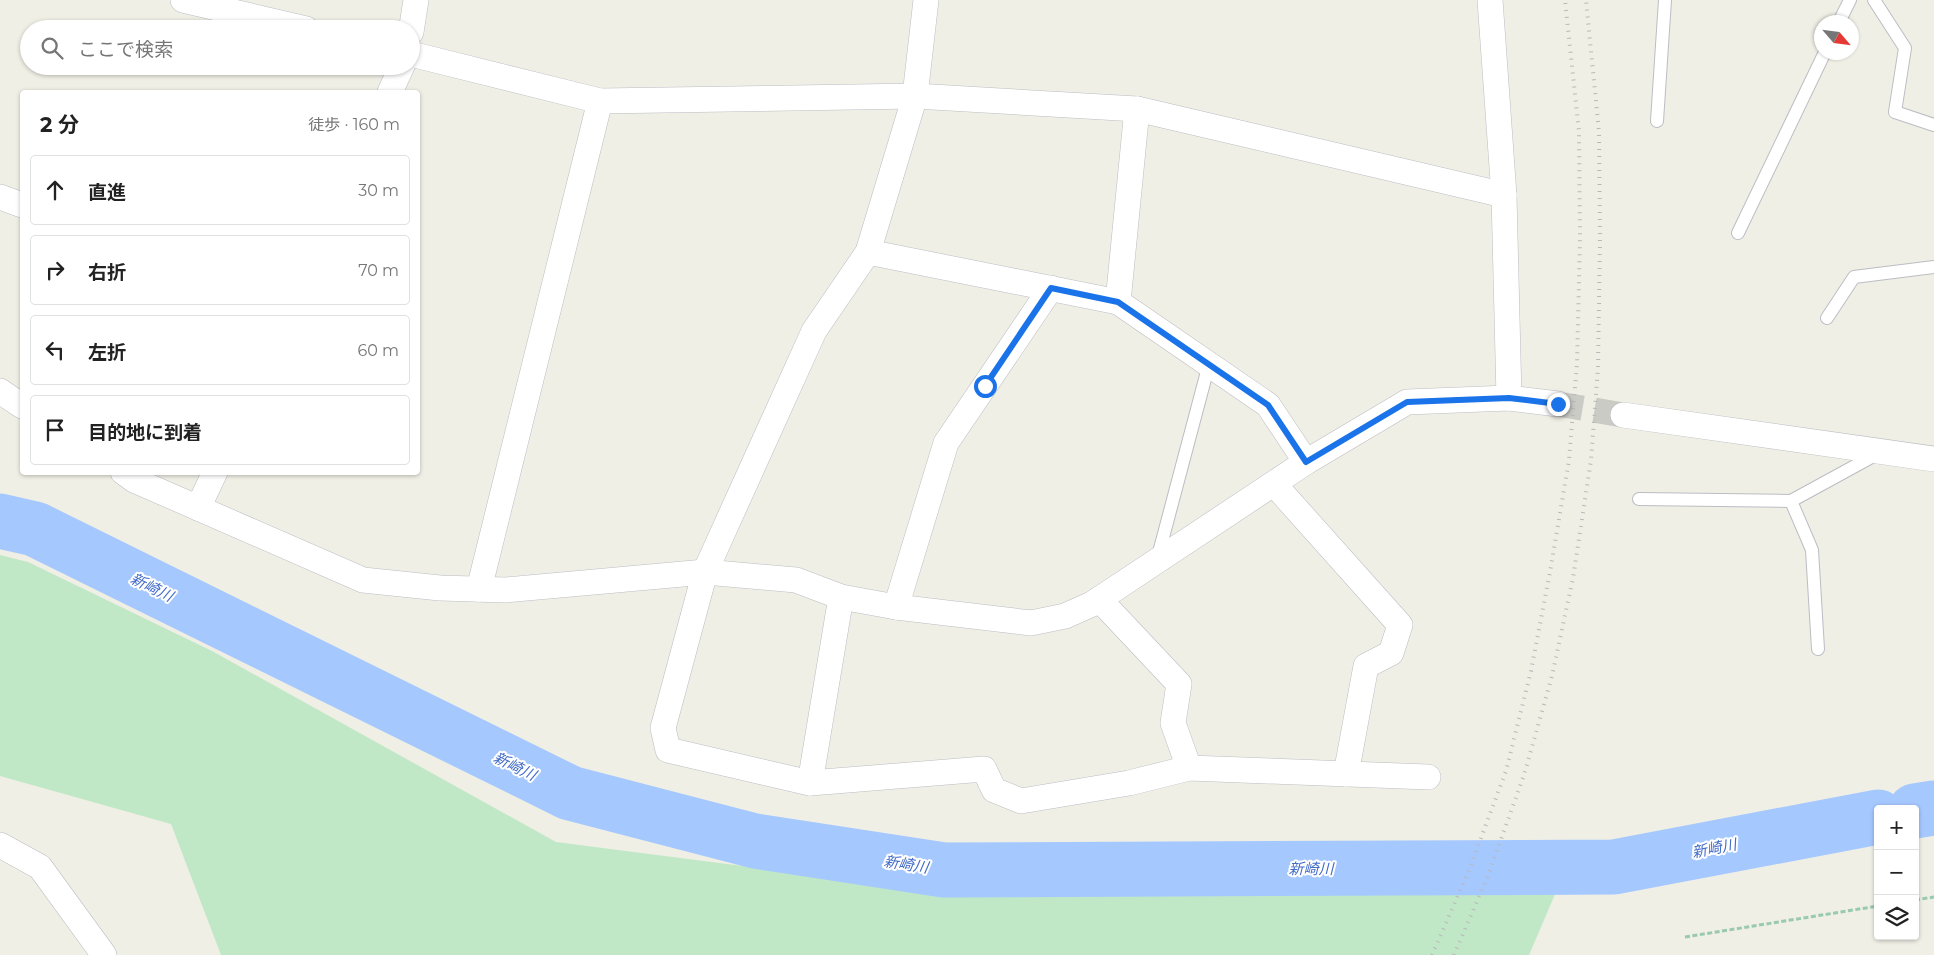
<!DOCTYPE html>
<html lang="ja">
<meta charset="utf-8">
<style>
body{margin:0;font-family:Montserrat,"Noto Sans JP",sans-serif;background:#f6f6f6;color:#222}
.controls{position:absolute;right:15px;bottom:15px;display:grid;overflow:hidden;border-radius:5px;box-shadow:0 1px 4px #0004}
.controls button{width:45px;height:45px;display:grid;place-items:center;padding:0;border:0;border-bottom:1px solid #e0e0e0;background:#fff;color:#222;font:25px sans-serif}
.compass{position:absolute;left:1814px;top:15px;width:45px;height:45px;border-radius:50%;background:#fff;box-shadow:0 1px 4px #0004;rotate:118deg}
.stop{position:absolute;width:15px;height:15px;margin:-11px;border:4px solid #1a73e8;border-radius:50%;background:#fff}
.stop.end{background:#1a73e8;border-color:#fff;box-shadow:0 1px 5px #0008}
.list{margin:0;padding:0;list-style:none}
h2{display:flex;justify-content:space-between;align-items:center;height:65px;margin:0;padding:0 20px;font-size:21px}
h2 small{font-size:16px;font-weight:400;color:#767676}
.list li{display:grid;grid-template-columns:32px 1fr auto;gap:15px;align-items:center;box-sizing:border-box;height:70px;margin:0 10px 10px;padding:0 10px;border:1px solid #e0e0e0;border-radius:5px}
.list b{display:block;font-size:19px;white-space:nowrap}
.list em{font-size:16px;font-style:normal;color:#767676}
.icon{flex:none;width:28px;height:28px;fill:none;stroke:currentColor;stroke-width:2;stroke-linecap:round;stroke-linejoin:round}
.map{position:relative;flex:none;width:1934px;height:955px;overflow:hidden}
.search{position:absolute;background:#fff;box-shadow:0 1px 4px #0004;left:20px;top:20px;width:400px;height:55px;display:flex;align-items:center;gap:12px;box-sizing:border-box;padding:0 18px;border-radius:28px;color:#767676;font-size:19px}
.panel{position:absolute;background:#fff;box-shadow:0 1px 4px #0004;left:20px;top:90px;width:400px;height:385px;border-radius:5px}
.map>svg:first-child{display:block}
.green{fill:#c0e8c7}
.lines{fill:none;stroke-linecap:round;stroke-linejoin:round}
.river{stroke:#a5c8ff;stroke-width:55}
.minor-tunnel{stroke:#cacbc5;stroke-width:25;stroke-dasharray:25 12;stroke-linecap:butt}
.service-casing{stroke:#bcbdc4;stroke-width:14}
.minor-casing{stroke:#bcbdc4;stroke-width:26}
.path{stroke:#99c9af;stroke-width:3;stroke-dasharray:5 2.5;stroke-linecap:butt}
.service{stroke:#fff;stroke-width:12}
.minor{stroke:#fff;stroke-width:25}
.rail{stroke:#b8b8b9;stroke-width:4;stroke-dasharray:1 6;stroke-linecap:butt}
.route{stroke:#1a73e8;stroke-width:6}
.labels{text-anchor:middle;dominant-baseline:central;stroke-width:4;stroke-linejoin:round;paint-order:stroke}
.water-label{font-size:15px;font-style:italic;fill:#426cc8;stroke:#fff}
</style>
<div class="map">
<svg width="1934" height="955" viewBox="0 0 1934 955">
<rect width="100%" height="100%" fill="#efefe5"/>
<!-- green -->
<polygon class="green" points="0,555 28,562 212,651 556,842 920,889 1336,889 1556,892 1529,955 221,955 171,824 0,776"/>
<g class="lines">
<!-- river -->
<g class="river">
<polyline points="0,521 35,529 570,793 755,841 944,870 1614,867 1878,817"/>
<polyline points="1915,811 1934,808"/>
</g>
<!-- minor-tunnel -->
<polyline class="minor-tunnel" points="1558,404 1623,415"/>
<defs>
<g id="service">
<polyline points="1874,0 1905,48 1895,112 1934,125"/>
<polyline points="1839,22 1850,0"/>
<polyline points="1657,121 1665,0"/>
<polyline points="1738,233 1825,52"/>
<polyline points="1827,318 1854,277 1934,267"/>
<polyline points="1639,499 1791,501 1877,454"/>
<polyline points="1791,501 1812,550 1818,649"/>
<polyline points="1157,560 1209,364"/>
</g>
<g id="minor">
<polyline points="183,0 306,29"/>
<polyline points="926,0 915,96 868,252 814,331 705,572 663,728 668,750 810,783 984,769 994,790 1021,801 1129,783 1189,768 1428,777"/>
<polyline points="1490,0 1504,195 1509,398"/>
<polyline points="411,32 416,0"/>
<polyline points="411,54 600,101 915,96 1137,109 1504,195"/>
<polyline points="390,92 402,66"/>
<polyline points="0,197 22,205"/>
<polyline points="868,252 1118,302 1268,405 1306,462"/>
<polyline points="1118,302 1137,109"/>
<polyline points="0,391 22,406"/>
<polyline points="1623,415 1934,459"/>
<polyline points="123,472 134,480 363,580 440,588 506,590 705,572 796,580 841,597 896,607 1031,623 1065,616 1092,604 1306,462 1407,402 1509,398 1558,404"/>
<polyline points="1274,484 1400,625 1391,653 1366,666 1346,774"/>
<polyline points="198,508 215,472"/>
<polyline points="479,589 600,101"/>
<polyline points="1099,599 1179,684 1173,723 1189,768"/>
<polyline points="896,607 946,443 1051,288"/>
<polyline points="810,783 841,597"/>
<polyline points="0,845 40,867 104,955"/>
</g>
</defs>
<!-- service casing -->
<use href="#service" class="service-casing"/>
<!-- minor casing -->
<use href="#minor" class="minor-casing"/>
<!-- path -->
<g class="path">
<polyline points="1915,900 1934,897"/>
<polyline points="1685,937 1878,906"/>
</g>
<!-- service -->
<use href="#service" class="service"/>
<!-- minor -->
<use href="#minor" class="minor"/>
<!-- rail -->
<g class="rail">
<polyline points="1432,955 1469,870 1506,771 1531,671 1550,572 1569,460 1577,364 1580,238 1579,132 1565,0"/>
<polyline points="1454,955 1489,873 1524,775 1552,676 1573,578 1591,460 1598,368 1600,237 1599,132 1586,0"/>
</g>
</g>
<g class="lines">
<!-- route -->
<polyline class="route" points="985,386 1051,288 1118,302 1268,405 1306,462 1407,402 1509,398 1558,404"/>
</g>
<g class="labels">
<!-- water labels -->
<g class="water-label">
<text transform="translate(152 587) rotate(26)">新崎川</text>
<text transform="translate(515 766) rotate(26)">新崎川</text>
<text transform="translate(1714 848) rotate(-11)">新崎川</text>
<text transform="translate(906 864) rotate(9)">新崎川</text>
<text x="1311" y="868">新崎川</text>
</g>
</g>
</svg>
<div class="controls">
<button>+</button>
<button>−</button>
<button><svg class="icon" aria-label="layers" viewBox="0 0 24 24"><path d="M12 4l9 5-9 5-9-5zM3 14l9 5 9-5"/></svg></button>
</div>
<svg class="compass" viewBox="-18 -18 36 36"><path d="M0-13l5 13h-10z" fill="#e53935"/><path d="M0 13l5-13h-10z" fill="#767676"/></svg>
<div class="stop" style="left:985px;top:386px"></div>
<div class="stop end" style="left:1558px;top:404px"></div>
<div class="search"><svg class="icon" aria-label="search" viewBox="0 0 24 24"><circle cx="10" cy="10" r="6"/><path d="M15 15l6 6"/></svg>ここで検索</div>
<section class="panel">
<h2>2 分<small>徒歩 · 160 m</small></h2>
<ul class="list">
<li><svg class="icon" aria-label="ahead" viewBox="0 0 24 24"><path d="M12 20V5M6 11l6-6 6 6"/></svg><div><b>直進</b></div><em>30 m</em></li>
<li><svg class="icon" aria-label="right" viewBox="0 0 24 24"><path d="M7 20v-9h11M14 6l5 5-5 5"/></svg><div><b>右折</b></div><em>70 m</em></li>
<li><svg class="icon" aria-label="left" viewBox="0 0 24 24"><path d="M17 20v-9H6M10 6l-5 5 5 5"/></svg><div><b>左折</b></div><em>60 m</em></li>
<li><svg class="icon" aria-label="arrive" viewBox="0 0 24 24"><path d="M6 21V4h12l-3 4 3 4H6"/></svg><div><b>目的地に到着</b></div></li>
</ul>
</section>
</div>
